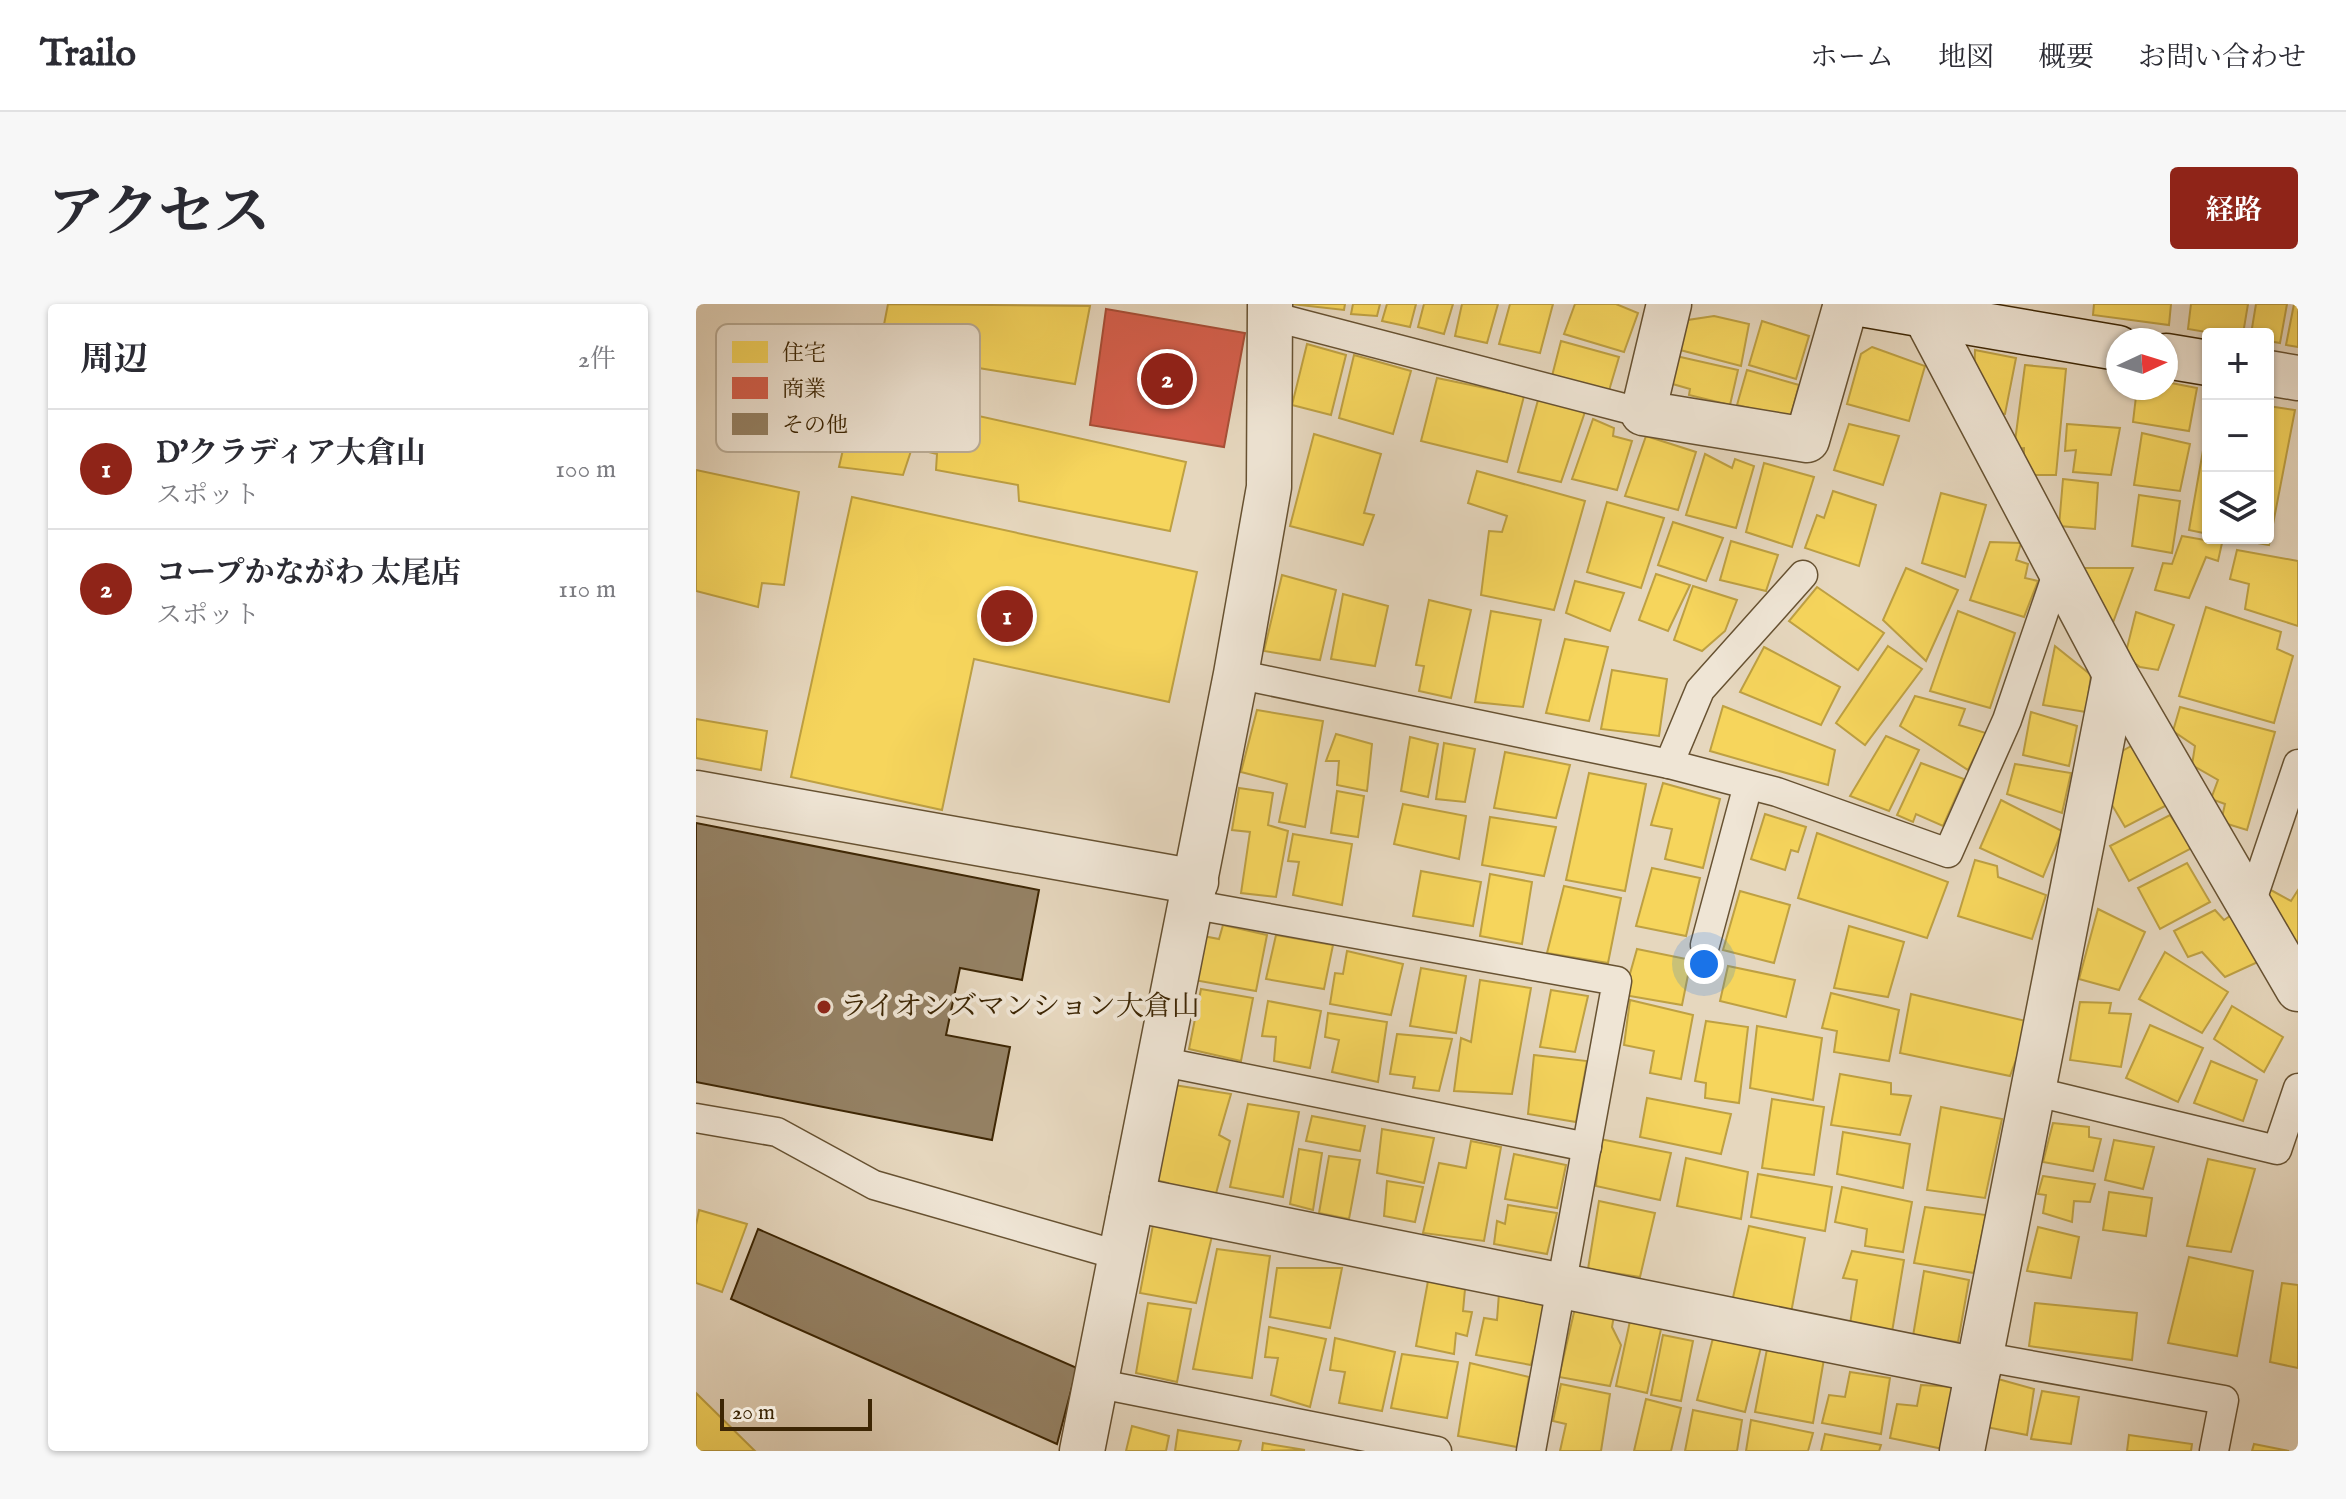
<!DOCTYPE html>
<html lang="ja">
<meta charset="utf-8">
<style>
body{margin:0;font-family:"IM FELL English","Noto Serif JP",serif;background:#f7f7f7;color:#2b2b33}
.controls{position:absolute;right:24px;top:24px;display:grid;overflow:hidden;border-radius:8px;box-shadow:0 2px 6px #0004}
.controls button{width:72px;height:72px;display:grid;place-items:center;padding:0;border:0;border-bottom:2px solid #e1e1e2;background:#fff;color:#2b2b33;font:40px sans-serif}
.compass{position:absolute;left:1410px;top:24px;width:72px;height:72px;border-radius:50%;background:#fff;box-shadow:0 2px 6px #0004;rotate:86deg}
.scale{position:absolute;left:24px;bottom:20px;width:152px;box-sizing:border-box;padding-left:8px;border:4px solid #3d2604;border-top:0;font-size:22px;line-height:28px;white-space:nowrap;color:#3d2604;-webkit-text-stroke:6px #efe5d5;paint-order:stroke}
.you{position:absolute;left:1008px;top:660px;width:28px;height:28px;margin:-20px;border:6px solid #fff;border-radius:50%;background:#1a73e8;box-shadow:0 0 0 12px #1a73e833}
.badge{display:grid;place-items:center;width:52px;height:52px;border-radius:50%;background:#8f2418;color:#fff;font-size:26px;font-weight:700}
.pin{position:absolute;translate:-50% -50%;border:4px solid #fff;box-shadow:0 2px 8px #0006}
.list{margin:0;padding:0;list-style:none}
h2{display:flex;justify-content:space-between;align-items:center;height:104px;margin:0;padding:0 32px;font-size:34px}
h2 small{font-size:26px;font-weight:400;color:#7c7c81}
.list li{display:grid;grid-template-columns:52px 1fr auto;gap:24px;align-items:center;box-sizing:border-box;height:120px;padding:0 32px;border-top:2px solid #e1e1e2}
.list b{display:block;font-size:30px;white-space:nowrap}
.list p{margin:0;font-size:26px;white-space:nowrap;color:#7c7c81}
.list em{font-size:26px;font-style:normal;color:#7c7c81}
.icon{flex:none;width:44px;height:44px;fill:none;stroke:currentColor;stroke-width:2;stroke-linecap:round;stroke-linejoin:round}
.map{position:relative;flex:none;width:1602px;height:1147px;overflow:hidden;border-radius:8px}
header{display:flex;align-items:center;gap:48px;box-sizing:border-box;height:112px;padding:0 40px;background:#fff;border-bottom:2px solid #e1e1e2}
header strong{font-size:38px}
nav{display:flex;gap:44px;margin-inline-start:auto;font-size:28px}
.intro{display:flex;align-items:center;justify-content:space-between;box-sizing:border-box;height:192px;padding:0 48px}
h1{margin:0;font-size:56px}
.button{padding:20px 36px;border-radius:8px;background:#8f2418;color:#fff;font-size:28px;font-weight:700}
main{display:flex;gap:48px;padding:0 48px}
aside{flex:1;background:#fff;border-radius:8px;box-shadow:0 2px 6px #0004}
.map>svg:first-child{display:block}
.homes{fill:#f6d55c;stroke:#bea042;stroke-width:2}
.shops{fill:#d6604d;stroke:#a84f37;stroke-width:2}
.building{fill:#958265;stroke:#3d2604;stroke-width:2}
.lines{fill:none;stroke-linecap:round;stroke-linejoin:round}
.lane-casing{stroke:#675232;stroke-width:31}
.street-casing{stroke:#675232;stroke-width:47}
.secondary-casing{stroke:#3d2604;stroke-width:47}
.lane{stroke:#efe5d5;stroke-width:28}
.street{stroke:#efe5d5;stroke-width:44}
.secondary{stroke:#efe5d5;stroke-width:44}
.poi-dot{fill:#8f2418;stroke:#efe5d5;stroke-width:3}
.labels{text-anchor:middle;dominant-baseline:central;stroke-width:8;stroke-linejoin:round;paint-order:stroke}
.poi-label{font-size:28px;fill:#3d2604;stroke:#efe5d5;text-anchor:start}
.key{fill:#efe5d5;stroke:#baac96;stroke-width:2}
.key-label{font-size:22px;fill:#3d2604}
</style>
<header>
<strong>Trailo</strong>
<nav><a>ホーム</a><a>地図</a><a>概要</a><a>お問い合わせ</a></nav>
</header>
<div class="intro"><h1>アクセス</h1><a class="button">経路</a></div>
<main>
<aside>
<h2>周辺<small>2件</small></h2>
<ul class="list">
<li><span class="badge">1</span><div><b>D'クラディア大倉山</b><p>スポット</p></div><em>100 m</em></li>
<li><span class="badge">2</span><div><b>コープかながわ 太尾店</b><p>スポット</p></div><em>110 m</em></li>
</ul>
</aside>
<div class="map">
<svg width="1602" height="1147" viewBox="0 0 1602 1147">
<rect width="100%" height="100%" fill="#e6d7be"/>
<filter id="stains"><feTurbulence type="fractalNoise" baseFrequency=".0025" numOctaves="4"/><feColorMatrix values="0 0 0 0 .2 0 0 0 0 .09 0 0 0 0 .02 0 0 0 .5 -.17"/></filter>
<radialGradient id="worn" r=".72"><stop offset=".6" stop-color="#630" stop-opacity="0"/><stop offset="1" stop-color="#630" stop-opacity=".3"/></radialGradient>
<!-- homes -->
<g class="homes">
<polygon points="192,0 394,2 379,80 258,60 247,96 176,82"/>
<polygon points="595,0 649,0 648,6"/>
<polygon points="657,0 684,0 681,12 655,10"/>
<polygon points="691,0 720,0 714,23 686,17"/>
<polygon points="728,0 757,0 748,30 722,23"/>
<polygon points="766,0 802,0 791,39 759,32"/>
<polygon points="814,0 857,0 844,49 803,40"/>
<polygon points="879,0 920,0 942,9 928,48 868,30"/>
<polygon points="1398,0 1475,0 1473,21 1397,11"/>
<polygon points="1495,0 1552,0 1547,30 1522,30 1492,25"/>
<polygon points="1560,0 1591,0 1584,39 1572,37 1572,30 1555,30"/>
<polygon points="1598,0 1602,0 1602,43 1590,41"/>
<polygon points="1018,12 1053,20 1045,62 984,46 992,16"/>
<polygon points="1066,17 1113,32 1100,75 1053,61"/>
<polygon points="865,37 923,53 912,90 856,72"/>
<polygon points="611,40 650,51 635,111 596,101"/>
<polygon points="1176,43 1229,62 1213,117 1151,100 1165,50"/>
<polygon points="1279,46 1320,54 1309,110 1289,108 1278,83"/>
<polygon points="658,51 715,67 697,130 643,114"/>
<polygon points="980,52 1042,66 1034,101 993,91 994,85 973,79"/>
<polygon points="1329,61 1370,65 1360,171 1328,171 1328,144 1318,145"/>
<polygon points="1051,66 1103,81 1094,114 1041,101"/>
<polygon points="741,74 828,92 811,158 725,137"/>
<polygon points="1470,78 1501,84 1493,127 1437,118 1441,84 1470,84"/>
<polygon points="161,85 490,158 474,227 323,197 322,181 240,166 241,150 216,144 207,171 143,163"/>
<polygon points="844,89 891,102 865,178 822,168"/>
<polygon points="1572,102 1599,106 1573,241 1534,234 1572,234"/>
<polygon points="897,115 918,124 917,132 936,137 921,186 876,175"/>
<polygon points="1512,118 1512,230 1493,226"/>
<polygon points="1153,120 1203,132 1187,181 1138,166"/>
<polygon points="1371,120 1424,124 1415,171 1377,168 1380,146 1369,147"/>
<polygon points="1446,129 1494,140 1484,187 1438,181"/>
<polygon points="618,130 685,150 668,209 678,211 667,241 594,222"/>
<polygon points="950,132 1000,148 982,206 929,192"/>
<polygon points="1009,150 1036,164 1039,155 1058,162 1040,224 990,211"/>
<polygon points="1068,159 1118,173 1096,243 1050,228"/>
<polygon points="0,166 103,188 88,281 66,279 62,303 0,287"/>
<polygon points="781,167 889,197 858,306 785,291 793,227 806,228 811,212 772,199"/>
<polygon points="1367,175 1402,179 1399,225 1363,222"/>
<polygon points="1137,187 1180,201 1163,262 1109,244 1121,211 1128,214"/>
<polygon points="1245,189 1290,201 1269,273 1226,259"/>
<polygon points="1443,191 1484,197 1476,249 1436,242"/>
<polygon points="156,193 501,268 473,398 278,355 246,506 95,473"/>
<polygon points="911,198 968,214 945,284 891,268"/>
<polygon points="977,218 1027,234 1010,277 962,261"/>
<polygon points="1486,232 1526,239 1522,257 1510,253 1493,294 1459,286 1467,259 1476,260"/>
<polygon points="1035,237 1082,251 1070,287 1024,276"/>
<polygon points="1294,238 1325,239 1320,256 1332,260 1329,274 1342,277 1328,313 1274,296"/>
<polygon points="1541,246 1602,257 1602,322 1549,305 1553,280 1534,275"/>
<polygon points="1210,264 1262,286 1230,357 1187,316"/>
<polygon points="1379,264 1437,264 1415,324"/>
<polygon points="960,270 994,281 972,327 943,316"/>
<polygon points="586,271 640,286 624,356 568,347"/>
<polygon points="879,277 928,289 914,327 870,309"/>
<polygon points="997,282 1041,296 1029,327 1006,347 978,336"/>
<polygon points="1121,283 1188,329 1162,366 1093,317"/>
<polygon points="647,290 692,302 679,362 635,355"/>
<polygon points="733,296 775,306 755,394 723,387 728,362 720,361"/>
<polygon points="1510,303 1585,328 1581,345 1597,352 1578,419 1483,392"/>
<polygon points="795,307 845,316 827,403 779,398"/>
<polygon points="1262,307 1319,329 1294,404 1234,387"/>
<polygon points="1440,308 1478,321 1462,366 1444,363 1429,352"/>
<polygon points="869,335 912,343 893,417 850,409"/>
<polygon points="1192,342 1226,365 1169,441 1140,419"/>
<polygon points="1359,342 1395,371 1390,408 1347,401"/>
<polygon points="1068,343 1144,383 1125,421 1044,388"/>
<polygon points="916,366 971,375 963,432 905,425"/>
<polygon points="1219,392 1269,405 1263,421 1290,429 1272,466 1204,422"/>
<polygon points="1027,402 1139,446 1132,481 1014,447"/>
<polygon points="1484,403 1579,428 1551,526 1525,518 1529,500 1515,495 1522,476 1496,461 1499,442 1477,427"/>
<polygon points="561,406 627,417 609,523 583,518 591,480 545,468"/>
<polygon points="1335,408 1381,422 1373,462 1327,451"/>
<polygon points="0,415 71,427 65,466 0,454"/>
<polygon points="640,430 676,440 671,487 641,481 643,457 630,457"/>
<polygon points="1190,432 1223,446 1193,507 1154,492"/>
<polygon points="714,433 742,440 732,493 705,487"/>
<polygon points="748,439 779,445 769,498 740,495"/>
<polygon points="1437,441 1471,501 1429,523 1406,484 1419,451"/>
<polygon points="809,448 874,461 860,514 798,504"/>
<polygon points="1225,459 1268,475 1247,522 1220,510 1217,518 1201,511"/>
<polygon points="1319,460 1375,469 1366,509 1311,490"/>
<polygon points="893,469 950,480 929,587 870,576"/>
<polygon points="967,479 1024,495 1007,564 969,555 976,525 955,521"/>
<polygon points="543,484 577,489 572,521 592,527 580,593 545,589 554,528 536,526"/>
<polygon points="641,487 668,492 662,533 635,529"/>
<polygon points="1305,496 1366,527 1347,573 1284,544"/>
<polygon points="707,500 770,512 763,555 698,540"/>
<polygon points="1069,510 1110,523 1102,548 1095,546 1089,566 1055,555"/>
<polygon points="1474,511 1496,544 1433,577 1414,542"/>
<polygon points="794,513 860,523 848,572 786,561"/>
<polygon points="1121,529 1252,578 1231,634 1102,594"/>
<polygon points="597,530 656,540 646,601 597,591 603,558 592,557"/>
<polygon points="1279,556 1301,562 1302,573 1350,591 1336,635 1262,612"/>
<polygon points="1491,559 1514,598 1464,625 1442,584"/>
<polygon points="956,564 1004,574 990,632 940,622"/>
<polygon points="725,567 785,578 777,622 717,612"/>
<polygon points="794,570 836,578 826,640 784,632"/>
<polygon points="868,582 925,594 912,659 851,649"/>
<polygon points="1573,585 1595,597 1602,586 1602,640 1595,636 1568,595"/>
<polygon points="1044,587 1094,601 1078,659 1027,646"/>
<polygon points="1402,605 1449,628 1423,686 1383,675"/>
<polygon points="1519,606 1528,616 1537,610 1564,657 1529,673 1506,648 1492,653 1478,627"/>
<polygon points="527,621 571,631 560,687 498,676 507,632 523,635"/>
<polygon points="1153,622 1208,638 1192,693 1138,684"/>
<polygon points="580,631 637,641 628,685 570,675"/>
<polygon points="941,645 995,656 986,701 928,691"/>
<polygon points="651,647 707,660 695,711 634,700 639,669 647,670"/>
<polygon points="1469,648 1532,688 1506,729 1443,695"/>
<polygon points="1032,662 1099,676 1090,713 1024,697"/>
<polygon points="725,664 770,672 760,729 714,722"/>
<polygon points="784,676 835,684 816,790 758,787 765,734 775,738"/>
<polygon points="505,685 557,694 545,757 493,745"/>
<polygon points="855,686 892,692 879,748 844,743"/>
<polygon points="1135,689 1203,706 1193,757 1138,748 1141,727 1126,724"/>
<polygon points="1215,690 1334,718 1314,772 1204,749"/>
<polygon points="934,696 997,711 985,775 954,769 958,747 928,741"/>
<polygon points="572,697 625,707 614,764 578,757 580,733 566,732"/>
<polygon points="1384,698 1415,699 1413,709 1435,710 1425,763 1374,756"/>
<polygon points="1536,702 1587,733 1568,768 1518,735"/>
<polygon points="632,709 691,718 682,778 636,768 643,736 629,733"/>
<polygon points="1010,717 1052,723 1043,799 1009,794 1010,779 999,777"/>
<polygon points="1454,721 1507,744 1482,798 1430,774"/>
<polygon points="1061,722 1126,734 1117,796 1054,784"/>
<polygon points="701,730 756,735 743,787 717,784 719,773 694,770"/>
<polygon points="838,751 891,757 880,818 832,810"/>
<polygon points="1515,757 1561,776 1547,817 1498,799"/>
<polygon points="1144,770 1195,779 1195,790 1215,792 1204,831 1135,821"/>
<polygon points="478,781 535,790 523,831 534,837 518,897 473,890 472,879 460,876"/>
<polygon points="951,794 1035,810 1025,850 944,833"/>
<polygon points="1076,795 1128,803 1118,871 1066,864"/>
<polygon points="552,800 603,808 587,893 534,883"/>
<polygon points="1245,803 1306,815 1289,894 1231,886"/>
<polygon points="616,812 669,822 664,847 610,837"/>
<polygon points="1357,819 1393,823 1393,833 1405,835 1397,867 1347,858"/>
<polygon points="686,825 738,834 728,879 681,869"/>
<polygon points="1147,828 1214,840 1207,884 1141,870"/>
<polygon points="904,835 975,849 964,896 900,882"/>
<polygon points="1418,836 1458,843 1447,885 1409,876"/>
<polygon points="775,837 805,843 788,937 727,929 743,859 770,864"/>
<polygon points="603,845 626,849 617,906 594,900"/>
<polygon points="818,850 870,861 861,904 809,895"/>
<polygon points="633,852 664,856 653,915 623,909"/>
<polygon points="990,854 1052,868 1045,915 981,902"/>
<polygon points="1512,855 1559,865 1535,948 1491,942"/>
<polygon points="1062,870 1136,883 1129,927 1055,913"/>
<polygon points="1347,872 1399,880 1394,898 1378,897 1376,918 1347,909 1350,891 1342,890"/>
<polygon points="691,877 727,883 719,918 688,912"/>
<polygon points="1146,883 1216,898 1207,948 1169,942 1171,925 1139,918"/>
<polygon points="1413,888 1456,894 1450,932 1407,926"/>
<polygon points="903,897 959,909 944,973 892,965"/>
<polygon points="812,901 861,909 851,950 798,940 801,917 809,920"/>
<polygon points="1229,903 1290,911 1278,969 1218,959"/>
<polygon points="3,906 51,920 26,988 0,979 0,921"/>
<polygon points="457,921 516,932 500,999 444,989"/>
<polygon points="1053,922 1109,934 1095,1009 1036,998"/>
<polygon points="1342,923 1383,933 1375,974 1331,967"/>
<polygon points="521,945 574,952 556,1074 497,1065"/>
<polygon points="1156,947 1208,956 1196,1028 1154,1020 1161,976 1147,974"/>
<polygon points="1493,953 1557,967 1541,1052 1472,1039"/>
<polygon points="581,964 646,964 634,1024 574,1013"/>
<polygon points="1228,967 1273,976 1262,1038 1217,1032"/>
<polygon points="732,977 769,985 767,1007 776,1008 771,1032 760,1029 758,1050 720,1042"/>
<polygon points="1586,979 1602,981 1602,1064 1574,1058"/>
<polygon points="803,989 851,998 835,1061 780,1051 788,1014 801,1016"/>
<polygon points="452,999 495,1005 481,1078 440,1069"/>
<polygon points="1339,999 1441,1009 1436,1056 1333,1042"/>
<polygon points="879,1004 918,1011 916,1023 925,1041 914,1082 863,1073"/>
<polygon points="934,1017 965,1025 951,1089 920,1082"/>
<polygon points="573,1023 630,1035 614,1103 575,1091 582,1054 569,1053"/>
<polygon points="967,1031 997,1037 985,1097 955,1091"/>
<polygon points="639,1034 699,1048 686,1107 643,1099 649,1068 634,1066"/>
<polygon points="1017,1034 1065,1043 1049,1108 1001,1096"/>
<polygon points="1071,1045 1128,1055 1117,1119 1059,1108"/>
<polygon points="706,1050 762,1058 751,1114 695,1104"/>
<polygon points="774,1059 833,1073 821,1143 762,1132"/>
<polygon points="1154,1068 1194,1074 1185,1130 1126,1119 1133,1091 1149,1093"/>
<polygon points="1302,1075 1338,1085 1331,1131 1290,1123"/>
<polygon points="865,1080 914,1090 905,1147 864,1147 870,1120 857,1117"/>
<polygon points="1225,1081 1260,1083 1247,1145 1194,1134 1201,1100 1221,1102"/>
<polygon points="1346,1087 1383,1093 1375,1140 1335,1135"/>
<polygon points="0,1089 59,1147 0,1147"/>
<polygon points="950,1095 985,1104 975,1147 938,1147"/>
<polygon points="997,1106 1046,1116 1041,1147 989,1147"/>
<polygon points="1055,1116 1117,1129 1112,1147 1050,1147"/>
<polygon points="436,1122 473,1132 470,1147 430,1147"/>
<polygon points="482,1126 545,1137 542,1147 479,1147"/>
<polygon points="1129,1130 1185,1141 1183,1147 1125,1147"/>
<polygon points="1433,1131 1496,1140 1495,1147 1431,1147"/>
<polygon points="567,1139 609,1146 566,1147"/>
<polygon points="1558,1140 1593,1147 1556,1147"/>
</g>
<!-- shops -->
<polygon class="shops" points="410,5 549,29 528,143 394,121"/>
<!-- building -->
<g class="building">
<polygon points="0,519 343,586 326,676 264,664 250,731 314,743 296,836 0,778"/>
<polygon points="62,925 381,1064 361,1140 35,995"/>
</g>
<g class="lines">
<defs>
<g id="lane">
<polyline points="575,12 947,109"/>
<polyline points="540,370 973,460 1081,488 1252,549 1311,416 1363,264"/>
<polyline points="973,460 1004,386 1107,271"/>
<polyline points="494,600 921,677 835,1147"/>
<polyline points="1554,602 1602,460"/>
<polyline points="1009,641 1052,481"/>
<polyline points="463,757 891,843"/>
<polyline points="1337,787 1581,846 1602,784"/>
<polyline points="0,814 81,828 178,881 425,952"/>
<polyline points="1284,1052 1528,1096 1518,1147"/>
<polyline points="399,1079 741,1147"/>
</g>
<g id="street">
<polyline points="973,0 947,109 1111,136 1150,0"/>
<polyline points="1229,11 1419,370 1602,685"/>
<polyline points="1572,69 1602,74"/>
<polyline points="0,489 500,578"/>
<polyline points="436,895 1282,1066"/>
<polyline points="386,1147 540,370 573,183 574,0"/>
<polyline points="1266,1147 1419,370"/>
</g>
<g id="secondary">
<polyline points="1165,0 1422,44"/>
<polyline points="1470,52 1512,59"/>
</g>
</defs>
<!-- lane casing -->
<use href="#lane" class="lane-casing"/>
<!-- street casing -->
<use href="#street" class="street-casing"/>
<!-- secondary casing -->
<use href="#secondary" class="secondary-casing"/>
<!-- lane -->
<use href="#lane" class="lane"/>
<!-- street -->
<use href="#street" class="street"/>
<!-- secondary -->
<use href="#secondary" class="secondary"/>
</g>
<!-- markers -->
<circle class="poi-dot" cx="128" cy="703" r="8"/>
<g class="labels">
<!-- poi labels -->
<g class="poi-label">
<text x="144" y="703">ライオンズマンション大倉山</text>
</g>
</g>
<!-- legend -->
<rect x="20" y="20" width="264" height="128" rx="12" class="key"/>
<rect x="36" y="37" width="36" height="22" fill="#f6d55c"/>
<rect x="36" y="73" width="36" height="22" fill="#d6604d"/>
<rect x="36" y="109" width="36" height="22" fill="#958265"/>
<g class="key-label">
<text x="86" y="56">住宅</text>
<text x="86" y="92">商業</text>
<text x="86" y="128">その他</text>
</g>
<rect width="100%" height="100%" filter="url(#stains)"/>
<rect width="100%" height="100%" fill="url(#worn)"/>
</svg>
<div class="controls">
<button>+</button>
<button>−</button>
<button><svg class="icon" aria-label="layers" viewBox="0 0 24 24"><path d="M12 4l9 5-9 5-9-5zM3 14l9 5 9-5"/></svg></button>
</div>
<svg class="compass" viewBox="-18 -18 36 36"><path d="M0-13l5 13h-10z" fill="#e53935"/><path d="M0 13l5-13h-10z" fill="#7c7c81"/></svg>
<div class="scale">20 m</div>
<div class="you"></div>
<div class="pin badge" style="left:311px;top:312px">1</div>
<div class="pin badge" style="left:471px;top:75px">2</div>
</div>
</main>
